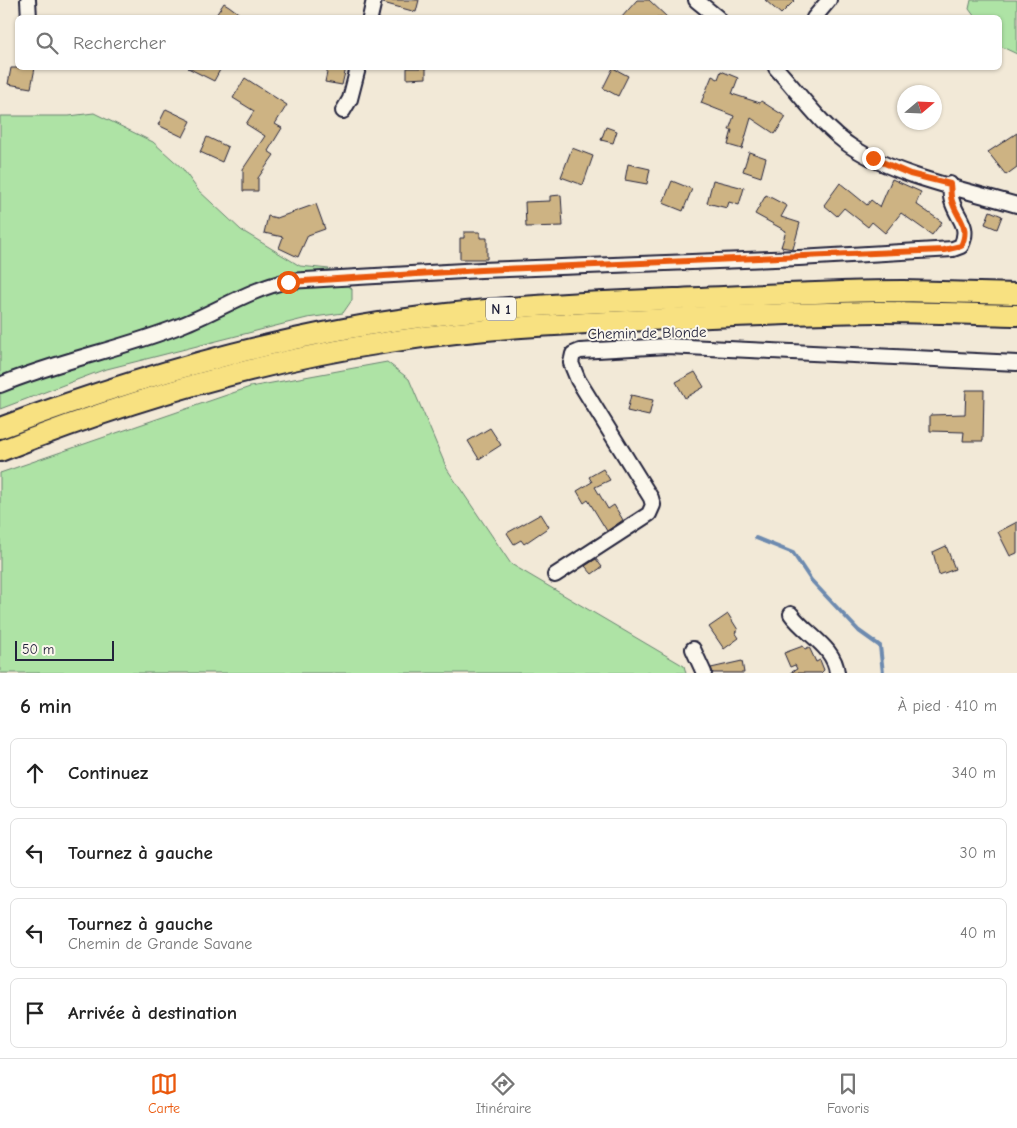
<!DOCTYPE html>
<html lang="fr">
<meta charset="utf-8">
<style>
body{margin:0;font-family:"Comic Neue",sans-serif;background:#f6f6f6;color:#222}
.compass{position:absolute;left:897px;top:85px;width:45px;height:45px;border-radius:50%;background:#fff;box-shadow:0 1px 4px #0004;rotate:71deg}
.scale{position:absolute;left:15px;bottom:12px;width:99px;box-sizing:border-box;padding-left:5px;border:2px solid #22223b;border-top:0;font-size:14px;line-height:18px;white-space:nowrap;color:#22223b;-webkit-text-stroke:4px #fbf7ec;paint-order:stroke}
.stop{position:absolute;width:15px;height:15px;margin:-11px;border:4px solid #ea580c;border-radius:50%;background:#fff}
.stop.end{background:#ea580c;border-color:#fff;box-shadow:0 1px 5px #0008}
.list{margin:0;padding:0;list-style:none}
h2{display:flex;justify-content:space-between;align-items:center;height:65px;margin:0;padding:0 20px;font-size:21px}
h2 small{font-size:16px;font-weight:400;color:#767676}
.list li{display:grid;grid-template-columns:32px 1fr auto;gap:15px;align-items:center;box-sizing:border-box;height:70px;margin:0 10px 10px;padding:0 10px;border:1px solid #e0e0e0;border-radius:8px}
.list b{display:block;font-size:19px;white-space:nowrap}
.list p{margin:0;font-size:16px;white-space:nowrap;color:#767676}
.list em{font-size:16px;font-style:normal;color:#767676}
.icon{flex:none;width:28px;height:28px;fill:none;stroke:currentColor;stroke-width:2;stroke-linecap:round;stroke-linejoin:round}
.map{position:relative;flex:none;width:1017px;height:673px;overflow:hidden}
.search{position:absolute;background:#fff;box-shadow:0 1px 4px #0004;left:15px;right:15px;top:15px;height:55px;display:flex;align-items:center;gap:12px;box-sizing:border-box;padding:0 18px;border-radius:8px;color:#767676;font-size:19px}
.sheet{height:385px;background:#fff}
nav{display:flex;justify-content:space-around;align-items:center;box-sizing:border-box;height:70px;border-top:1px solid #e0e0e0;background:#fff;font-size:14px;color:#767676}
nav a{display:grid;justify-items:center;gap:2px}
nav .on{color:#ea580c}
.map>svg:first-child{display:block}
.green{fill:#aee3a5;stroke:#688270}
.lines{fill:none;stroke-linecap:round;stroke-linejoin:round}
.stream{stroke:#6d8aaf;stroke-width:4}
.building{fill:#cdb383;stroke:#22223b}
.minor-casing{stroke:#22223b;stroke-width:18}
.highway-casing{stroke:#22223b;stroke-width:24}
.minor{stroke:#fbf7ec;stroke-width:14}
.highway{stroke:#f8e181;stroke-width:20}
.route{stroke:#ea580c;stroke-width:6}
.labels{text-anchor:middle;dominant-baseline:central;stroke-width:4;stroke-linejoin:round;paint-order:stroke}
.shield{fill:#fbf7ec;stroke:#636270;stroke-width:1}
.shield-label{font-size:14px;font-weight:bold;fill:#22223b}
.street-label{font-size:15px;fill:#22223b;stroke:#fbf7ec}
</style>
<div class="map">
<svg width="1017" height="673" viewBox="0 0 1017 673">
<rect width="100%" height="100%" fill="#f2e9d7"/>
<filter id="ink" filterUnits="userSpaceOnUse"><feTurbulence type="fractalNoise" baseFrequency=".02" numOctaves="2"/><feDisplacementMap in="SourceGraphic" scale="10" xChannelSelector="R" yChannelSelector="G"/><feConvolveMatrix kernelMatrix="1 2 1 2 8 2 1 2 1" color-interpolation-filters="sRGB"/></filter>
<g filter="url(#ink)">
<!-- green -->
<g class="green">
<polygon points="971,0 1017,0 1017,54 1000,46 1000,18 975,17 969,9"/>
<polygon points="94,113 153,142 182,168 198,190 241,230 300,266 329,269 352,289 352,300 343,313 307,318 103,370 0,409 0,116 69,116"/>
<polygon points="387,362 409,379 447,469 511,564 684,666 686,673 0,673 0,473 250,387"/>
</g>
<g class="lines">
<!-- stream -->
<polyline class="stream" points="756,538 793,553 811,580 859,631 880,646 883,673"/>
</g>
<!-- building -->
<g class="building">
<polygon points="384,0 419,0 416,12 383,3"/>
<polygon points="637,0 649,0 668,18 621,18"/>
<polygon points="765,0 795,0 781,14"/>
<polygon points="224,3 229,6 245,18 214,18"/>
<polygon points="11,68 35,68 31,88 8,84"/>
<polygon points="188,68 221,68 214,81"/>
<polygon points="328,68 346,68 342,85 325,82"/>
<polygon points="407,68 426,68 426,78 407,79"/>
<polygon points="613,68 628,76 618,96 603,88"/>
<polygon points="721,71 738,78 732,94 760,103 761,101 786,117 775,134 751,118 742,149 728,145 732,130 729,130 734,116 701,103 712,76 718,79"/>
<polygon points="245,78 287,105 275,124 282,128 268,151 274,155 258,178 258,191 243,191 243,169 265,136 246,124 254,111 233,98"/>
<polygon points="166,109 191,121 183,137 158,125"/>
<polygon points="606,127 617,131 613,143 601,140"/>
<polygon points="1017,133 1017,167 1006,175 988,152"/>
<polygon points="207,137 228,147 222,162 200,152"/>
<polygon points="572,148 593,156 583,185 561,177"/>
<polygon points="749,152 766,158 761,177 743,171"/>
<polygon points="628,164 650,169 647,184 625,180"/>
<polygon points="892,179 921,192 916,204 942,222 932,235 901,213 885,233 872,222 868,227 844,208 837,216 824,205 840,183 867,205 871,200 880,207"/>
<polygon points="713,180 744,188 739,205 729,202 727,208 707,203"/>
<polygon points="672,181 692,189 683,211 663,203"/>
<polygon points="561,195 563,226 526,227 525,202 550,201 550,196"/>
<polygon points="766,195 787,206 781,217 800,223 793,249 781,247 786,231 755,214"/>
<polygon points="316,204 325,229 308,235 298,257 279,248 283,237 264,233 268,216 277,218"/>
<polygon points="990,211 1002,216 997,229 985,224"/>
<polygon points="464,232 480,232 480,238 487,238 487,259 460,259 460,238 464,238"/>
<polygon points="695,372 704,387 685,398 676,382"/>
<polygon points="966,390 984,390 983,441 963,441 964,432 930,431 930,415 965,414"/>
<polygon points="631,395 653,400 649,416 627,411"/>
<polygon points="490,428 501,445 479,459 468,441"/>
<polygon points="603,469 610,480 595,487 608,509 614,505 623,520 607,531 588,500 584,503 577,491 592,482 589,477"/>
<polygon points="541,514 549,527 524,544 521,540 514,544 507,533"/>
<polygon points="1017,522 1017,553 1010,556 998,532"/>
<polygon points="946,546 955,569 939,575 933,552"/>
<polygon points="596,559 602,567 592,574 585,566"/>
<polygon points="728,614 738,630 735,632 739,638 724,649 709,627"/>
<polygon points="803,646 805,649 809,647 816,662 820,660 824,670 821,673 790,673 797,669 795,665 790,667 784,653"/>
<polygon points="742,661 744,673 713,673 711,668"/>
</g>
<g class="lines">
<defs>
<g id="minor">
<polyline points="28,0 29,18"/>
<polyline points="696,0 718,18"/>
<polyline points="370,18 374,0"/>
<polyline points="814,18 829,0"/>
<path d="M776,68C798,92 824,129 852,147C896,176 966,190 1017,205"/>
<polyline points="343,111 350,99 358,68"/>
<path d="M0,385C59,360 123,349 182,325C218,311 250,289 288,281L481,270L799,258L953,249L961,246C971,225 957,219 952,201C950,196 951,189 950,184"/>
<polyline points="555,575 649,514 653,505 651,498 578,380 571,363 573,354 580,351 667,346 1017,363"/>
<path d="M791,614C805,634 835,647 837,673"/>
<polyline points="693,649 704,673"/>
</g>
<g id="highway">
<path d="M0,428C112,386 226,351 344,329C453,309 564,303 674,299C750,296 827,291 903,291C941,292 979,293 1017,294"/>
<path d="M0,451C127,401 259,361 395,341C479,328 563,324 648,320C724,316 801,313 877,312C923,312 970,314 1017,315"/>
</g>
</defs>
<!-- minor casing -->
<use href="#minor" class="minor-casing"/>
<!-- highway casing -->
<use href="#highway" class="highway-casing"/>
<!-- minor -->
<use href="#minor" class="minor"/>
<!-- highway -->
<use href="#highway" class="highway"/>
</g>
</g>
<g class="lines" filter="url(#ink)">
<!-- route -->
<path class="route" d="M288,282L481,270L944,250L961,246C971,225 957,219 952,201C950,196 951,189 950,184L910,174L873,158"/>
</g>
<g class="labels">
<!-- shield labels -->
<rect class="shield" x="486" y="297.5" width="30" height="23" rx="4"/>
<g class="shield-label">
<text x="501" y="309">N 1</text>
</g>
<!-- street labels -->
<g class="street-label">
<text transform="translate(647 333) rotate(-1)">Chemin de Blonde</text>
</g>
</g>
</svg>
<svg class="compass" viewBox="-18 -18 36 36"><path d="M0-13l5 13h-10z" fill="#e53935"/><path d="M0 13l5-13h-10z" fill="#767676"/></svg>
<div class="scale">50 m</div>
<div class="stop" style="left:288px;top:282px"></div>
<div class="stop end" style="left:873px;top:158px"></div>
<div class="search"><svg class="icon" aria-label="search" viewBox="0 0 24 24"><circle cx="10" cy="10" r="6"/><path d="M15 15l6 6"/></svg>Rechercher</div>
</div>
<section class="sheet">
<h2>6 min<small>À pied · 410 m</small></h2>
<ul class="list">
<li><svg class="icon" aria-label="ahead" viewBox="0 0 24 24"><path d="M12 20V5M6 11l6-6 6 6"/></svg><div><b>Continuez</b></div><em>340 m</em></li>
<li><svg class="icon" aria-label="left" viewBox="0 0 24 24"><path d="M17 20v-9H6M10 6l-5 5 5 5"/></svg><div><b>Tournez à gauche</b></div><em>30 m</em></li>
<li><svg class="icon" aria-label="left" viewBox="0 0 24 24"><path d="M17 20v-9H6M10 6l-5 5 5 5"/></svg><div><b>Tournez à gauche</b><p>Chemin de Grande Savane</p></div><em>40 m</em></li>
<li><svg class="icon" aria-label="arrive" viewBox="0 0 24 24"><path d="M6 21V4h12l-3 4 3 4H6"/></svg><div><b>Arrivée à destination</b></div></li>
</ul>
</section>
<nav>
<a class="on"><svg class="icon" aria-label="map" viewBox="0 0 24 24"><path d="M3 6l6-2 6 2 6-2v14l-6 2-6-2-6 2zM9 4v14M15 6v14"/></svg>Carte</a>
<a><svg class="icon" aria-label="directions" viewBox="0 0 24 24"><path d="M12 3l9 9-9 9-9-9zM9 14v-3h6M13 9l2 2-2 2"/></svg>Itinéraire</a>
<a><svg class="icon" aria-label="saved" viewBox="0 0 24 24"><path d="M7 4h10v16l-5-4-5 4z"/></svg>Favoris</a>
</nav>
